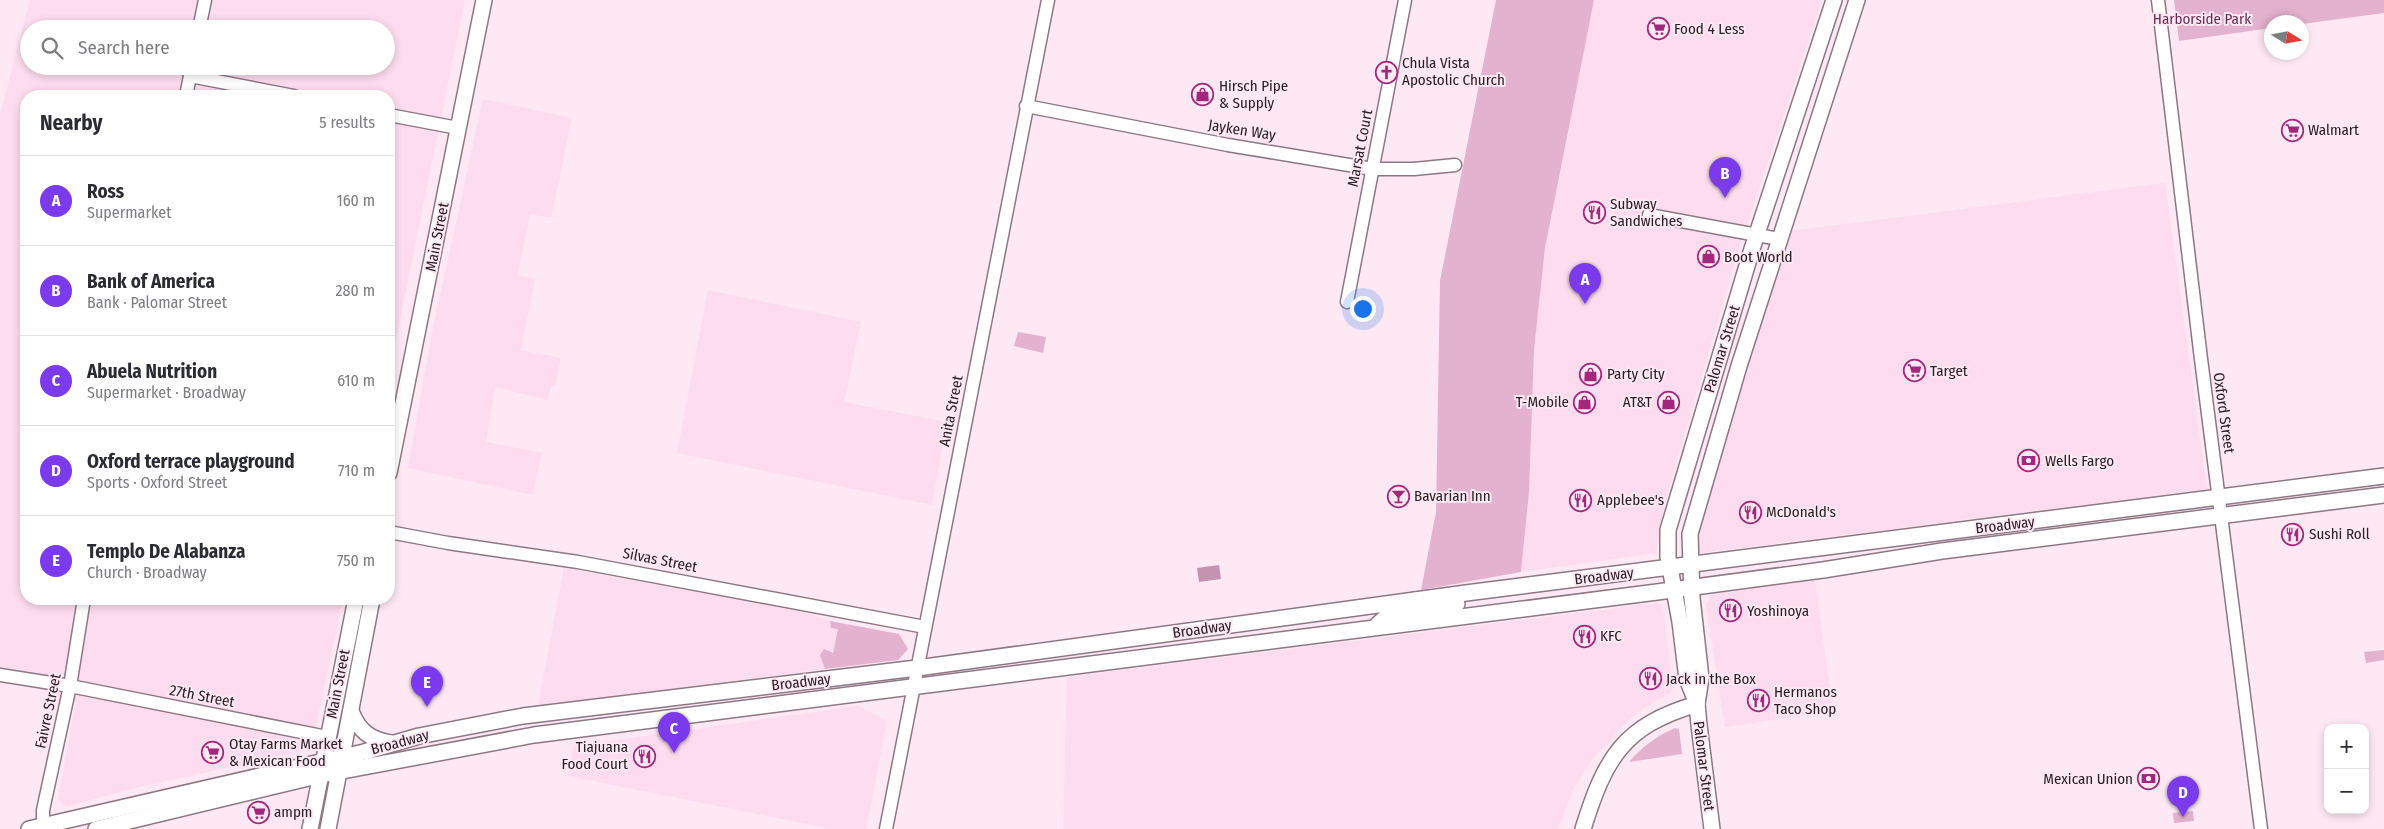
<!DOCTYPE html>
<meta charset="utf-8">
<style>
body{margin:0;font-family:"Fira Sans Condensed",sans-serif;background:#f2f2f3;color:#2b2b33}
.controls{position:absolute;right:15px;bottom:15px;display:grid;overflow:hidden;border-radius:10px;box-shadow:0 2px 8px #0003}
.controls button{width:45px;height:45px;display:grid;place-items:center;padding:0;border:0;border-bottom:1px solid #e1e1e2;background:#fff;color:#2b2b33;font:25px sans-serif}
.compass{position:absolute;left:2264px;top:15px;width:45px;height:45px;border-radius:50%;background:#fff;box-shadow:0 2px 8px #0003;rotate:101deg}
.you{position:absolute;left:1362px;top:308px;width:18px;height:18px;margin:-12px;border:4px solid #fff;border-radius:50%;background:#1a73e8;box-shadow:0 0 0 8px #1a73e833}
.badge{display:grid;place-items:center;width:32px;height:32px;border-radius:50%;background:#7c3aed;color:#fff;font-size:16px;font-weight:700}
.pin{position:absolute;translate:-50% -41px;filter:drop-shadow(0 1px 2px #0008)}
.pin::after{content:'';position:absolute;top:26px;width:18px;height:15px;background:inherit;clip-path:polygon(0 0,100% 0,50% 100%)}
.list{margin:0;padding:0;list-style:none}
h2{display:flex;justify-content:space-between;align-items:center;height:65px;margin:0;padding:0 20px;font-size:21px}
h2 small{font-size:16px;font-weight:400;color:#7c7c81}
.list li{display:grid;grid-template-columns:32px 1fr auto;gap:15px;align-items:center;box-sizing:border-box;height:90px;padding:0 20px;border-top:1px solid #e1e1e2}
.list b{display:block;font-size:19px;white-space:nowrap}
.list p{margin:0;font-size:16px;white-space:nowrap;color:#7c7c81}
.list em{font-size:16px;font-style:normal;color:#7c7c81}
.icon{flex:none;width:28px;height:28px;fill:none;stroke:currentColor;stroke-width:2;stroke-linecap:round;stroke-linejoin:round}
.map{position:relative;flex:none;width:2384px;height:829px;overflow:hidden}
.search{position:absolute;background:#fff;box-shadow:0 2px 8px #0003;left:20px;top:20px;width:375px;height:55px;display:flex;align-items:center;gap:12px;box-sizing:border-box;padding:0 18px;border-radius:28px;color:#7c7c81;font-size:19px}
.panel{position:absolute;background:#fff;box-shadow:0 2px 8px #0003;left:20px;top:90px;width:375px;height:515px;border-radius:20px}
.map>svg:first-child{display:block}
.built{fill:#fddcef;fill-rule:evenodd}
.green{fill:#e3b2ce}
.water{fill:#c393af}
.lines{fill:none;stroke-linecap:round;stroke-linejoin:round}
.minor-casing{stroke:#8e7784;stroke-width:15}
.major-casing{stroke:#8e7784;stroke-width:18}
.minor{stroke:#fff;stroke-width:12}
.major{stroke:#fff;stroke-width:15}
.labels{text-anchor:middle;dominant-baseline:central;stroke-width:4;stroke-linejoin:round;paint-order:stroke}
.park-label{font-size:15px;fill:#692d53;stroke:#fde8f3}
.poi-label{font-size:15px;fill:#292025;stroke:#fde8f3;text-anchor:start}
.street-label{font-size:15px;fill:#292025;stroke:#fde8f3}
</style>
<div class="map">
<svg width="2384" height="829" viewBox="0 0 2384 829">
<rect width="100%" height="100%" fill="#fde8f3"/>
<!-- built -->
<g class="built">
<path d="M30,0H465L389,374V96H26V599H343L311,749L126,790L66,807L58,799L76,702L0,675V115ZM29,29H386V66H29Z"/>
<polygon points="1594,0 1822,0 1737,255 1664,505 1656,553 1521,572 1529,492 1534,350 1545,248"/>
<polygon points="483,99 572,118 551,218 530,214 518,275 535,279 521,350 561,358 555,386 551,386 547,400 495,387 486,442 542,453 533,495 408,468 432,333"/>
<polygon points="2165,183 2207,489 1700,553 1698,534 1712,478 1791,231"/>
<polygon points="708,290 861,322 844,402 947,422 932,505 677,453"/>
<polygon points="564,568 798,611 830,621 831,628 838,628 833,653 820,655 825,669 538,706"/>
<polygon points="1815,580 1833,711 1725,727 1706,604 1714,593"/>
<polygon points="1657,603 1663,607 1673,688 1671,693 1644,708 1629,720 1591,761 1572,792 1558,829 1063,829 1067,677"/>
<polygon points="858,706 887,721 866,829 832,829 568,776 574,745 588,747 603,742"/>
</g>
<!-- green -->
<g class="green">
<polygon points="1496,0 1594,0 1545,248 1534,350 1529,492 1521,572 1421,590 1436,512 1440,281"/>
<polygon points="2174,0 2384,0 2384,13 2302,24 2272,22 2271,28 2179,41"/>
<polygon points="1018,332 1046,337 1043,353 1014,346"/>
<polygon points="830,621 899,634 908,649 898,660 825,669 820,655 824,649 833,653 838,629 831,628"/>
<polygon points="2384,650 2384,660 2366,663 2364,652"/>
<path d="M1675,728L1679,729L1682,754L1629,762C1643,746 1655,737 1675,728Z"/>
<polygon points="2193,811 2194,821 2174,823 2173,813"/>
</g>
<!-- water -->
<polygon class="water" points="1219,565 1221,579 1199,582 1197,568"/>
<g class="lines">
<defs>
<g id="minor">
<polyline points="2158,0 2201,359 2261,829"/>
<polyline points="199,29 205,0"/>
<polyline points="190,76 294,96"/>
<polyline points="186,96 192,66"/>
<polyline points="1026,106 1228,145 1373,169 1414,169 1455,165"/>
<polyline points="389,115 458,128"/>
<polyline points="1649,215 1779,239"/>
<polyline points="1347,302 1405,0"/>
<polyline points="389,532 448,543 578,562 925,627"/>
<polyline points="0,675 70,686 327,737"/>
<polyline points="43,829 43,810 70,686 84,599"/>
<polyline points="886,829 1048,0"/>
</g>
<g id="major">
<polyline points="389,473 484,0"/>
<polyline points="1425,621 1426,612 1457,604"/>
<polyline points="1378,624 1387,616 1412,612 1415,606 1415,600"/>
<polyline points="1697,704 1687,679 1680,622 1668,557 1668,530 1752,249 1834,0"/>
<path d="M351,711C359,731 369,739 391,743"/>
<polyline points="29,829 364,752 419,736 523,716 917,668 1466,593 2384,476"/>
<polyline points="96,829 321,775 534,735 1657,592 1823,570 1942,551 2384,495"/>
<polyline points="310,829 356,599"/>
<polyline points="328,829 372,599"/>
<path d="M1583,829C1605,758 1623,726 1697,704"/>
<polyline points="1712,829 1699,725 1697,704 1701,678 1692,598 1690,534 1739,366 1857,0"/>
</g>
</defs>
<!-- minor casing -->
<use href="#minor" class="minor-casing"/>
<!-- major casing -->
<use href="#major" class="major-casing"/>
<!-- minor -->
<use href="#minor" class="minor"/>
<!-- major -->
<use href="#major" class="major"/>
</g>
<!-- icons -->
<defs>
<symbol id="supermarket-ring" viewBox="-11 -11 22 22"><circle r="9.5" fill="#fde8f3" stroke="#a3287d" stroke-width="1.5"/><path d="M-6-5.5h2.5l.6 2H6L4.5 2H-2.5L-4.4-4H-6ZM-1.5 3.2a1.3 1.3 0 1 0 .1 0ZM3 3.2a1.3 1.3 0 1 0 .1 0Z" fill="#a3287d"/></symbol>
<symbol id="church-ring" viewBox="-11 -11 22 22"><circle r="9.5" fill="#fde8f3" stroke="#a3287d" stroke-width="1.5"/><path d="M-1.2-6h2.4v3.5h3.3v2.4h-3.3V6h-2.4V-.1h-3.3v-2.4h3.3Z" fill="#a3287d"/></symbol>
<symbol id="shop-ring" viewBox="-11 -11 22 22"><circle r="9.5" fill="#fde8f3" stroke="#a3287d" stroke-width="1.5"/><path d="M-5-2.5h2.3a2.7 3.5 0 0 1 5.4 0H5L5.5 6h-11ZM-1.5-2.5h3a1.5 2.3 0 0 0-3 0Z" fill="#a3287d"/></symbol>
<symbol id="restaurant-ring" viewBox="-11 -11 22 22"><circle r="9.5" fill="#fde8f3" stroke="#a3287d" stroke-width="1.5"/><path d="M-5-6h1v4h1v-4h1v4h1v-4h1v5L-1.5 .5V6h-2V.5L-5-1ZM5-6V6H3V1.5H1.5Q1.5-4 5-6Z" fill="#a3287d"/></symbol>
<symbol id="bank-ring" viewBox="-11 -11 22 22"><circle r="9.5" fill="#fde8f3" stroke="#a3287d" stroke-width="1.5"/><path d="M-6-4H6V4H-6ZM0-2.3a2.3 2.3 0 1 0 0 4.6a2.3 2.3 0 1 0 0-4.6Z" fill="#a3287d"/></symbol>
<symbol id="bar-ring" viewBox="-11 -11 22 22"><circle r="9.5" fill="#fde8f3" stroke="#a3287d" stroke-width="1.5"/><path d="M-6-5H6L.8 .8V4.5H3.5V6h-7V4.5H-.8V.8Z" fill="#a3287d"/></symbol>
</defs>
<g fill-rule="evenodd">
<use href="#supermarket-ring" x="1646" y="16" width="25" height="25"/>
<use href="#church-ring" x="1374" y="60" width="25" height="25"/>
<use href="#shop-ring" x="1190" y="82" width="25" height="25"/>
<use href="#supermarket-ring" x="2280" y="118" width="25" height="25"/>
<use href="#restaurant-ring" x="1582" y="200" width="25" height="25"/>
<use href="#shop-ring" x="1696" y="244" width="25" height="25"/>
<use href="#supermarket-ring" x="1902" y="358" width="25" height="25"/>
<use href="#shop-ring" x="1578" y="362" width="25" height="25"/>
<use href="#shop-ring" x="1572" y="390" width="25" height="25"/>
<use href="#shop-ring" x="1656" y="390" width="25" height="25"/>
<use href="#bank-ring" x="2016" y="448" width="25" height="25"/>
<use href="#bar-ring" x="1386" y="484" width="25" height="25"/>
<use href="#restaurant-ring" x="1568" y="488" width="25" height="25"/>
<use href="#restaurant-ring" x="1738" y="500" width="25" height="25"/>
<use href="#restaurant-ring" x="2280" y="522" width="25" height="25"/>
<use href="#restaurant-ring" x="1718" y="598" width="25" height="25"/>
<use href="#restaurant-ring" x="1572" y="624" width="25" height="25"/>
<use href="#restaurant-ring" x="1638" y="666" width="25" height="25"/>
<use href="#restaurant-ring" x="1746" y="688" width="25" height="25"/>
<use href="#supermarket-ring" x="200" y="740" width="25" height="25"/>
<use href="#restaurant-ring" x="632" y="744" width="25" height="25"/>
<use href="#bank-ring" x="2136" y="766" width="25" height="25"/>
<use href="#supermarket-ring" x="246" y="800" width="25" height="25"/>
</g>
<g class="labels">
<!-- park labels -->
<g class="park-label">
<text x="2202" y="19">Harborside Park</text>
</g>
<!-- poi labels -->
<g class="poi-label">
<text x="1674" y="29">Food 4 Less</text>
<text x="1402" y="63">Chula Vista<tspan x="1402" dy="17">Apostolic Church</tspan></text>
<text x="1219" y="86">Hirsch Pipe<tspan x="1219" dy="17">&amp; Supply</tspan></text>
<text x="2308" y="130">Walmart</text>
<text x="1610" y="204">Subway<tspan x="1610" dy="17">Sandwiches</tspan></text>
<text x="1724" y="257">Boot World</text>
<text x="1930" y="371">Target</text>
<text x="1607" y="374">Party City</text>
<text x="1569" y="402" text-anchor="end">T-Mobile</text>
<text x="1652" y="402" text-anchor="end">AT&amp;T</text>
<text x="2045" y="461">Wells Fargo</text>
<text x="1414" y="496">Bavarian Inn</text>
<text x="1597" y="500">Applebee's</text>
<text x="1766" y="512">McDonald's</text>
<text x="2309" y="534">Sushi Roll</text>
<text x="1747" y="611">Yoshinoya</text>
<text x="1600" y="636">KFC</text>
<text x="1666" y="679">Jack in the Box</text>
<text x="1774" y="692">Hermanos<tspan x="1774" dy="17">Taco Shop</tspan></text>
<text x="229" y="744">Otay Farms Market<tspan x="229" dy="17">&amp; Mexican Food</tspan></text>
<text x="628" y="747" text-anchor="end">Tiajuana<tspan x="628" dy="17">Food Court</tspan></text>
<text x="2133" y="779" text-anchor="end">Mexican Union</text>
<text x="274" y="812">ampm</text>
</g>
<!-- street labels -->
<g class="street-label">
<text transform="translate(1242 130) rotate(9)">Jayken Way</text>
<text transform="translate(1360 148) rotate(-79)">Marsat Court</text>
<text transform="translate(437 237) rotate(-79)">Main Street</text>
<text transform="translate(1722 349) rotate(-73)">Palomar Street</text>
<text transform="translate(951 411) rotate(-79)">Anita Street</text>
<text transform="translate(2224 413) rotate(82)">Oxford Street</text>
<text transform="translate(2005 525) rotate(-7)">Broadway</text>
<text transform="translate(660 560) rotate(11)">Silvas Street</text>
<text transform="translate(1604 576) rotate(-7)">Broadway</text>
<text transform="translate(1202 629) rotate(-8)">Broadway</text>
<text transform="translate(801 682) rotate(-7)">Broadway</text>
<text transform="translate(338 684) rotate(-79)">Main Street</text>
<text transform="translate(202 696) rotate(11)">27th Street</text>
<text transform="translate(48 711) rotate(-78)">Faivre Street</text>
<text transform="translate(400 742) rotate(-15)">Broadway</text>
<text transform="translate(1704 766) rotate(83)">Palomar Street</text>
</g>
</g>
</svg>
<div class="controls">
<button>+</button>
<button>−</button>
</div>
<svg class="compass" viewBox="-18 -18 36 36"><path d="M0-13l5 13h-10z" fill="#e53935"/><path d="M0 13l5-13h-10z" fill="#7c7c81"/></svg>
<div class="you"></div>
<div class="pin badge" style="left:1585px;top:304px">A</div>
<div class="pin badge" style="left:1725px;top:198px">B</div>
<div class="pin badge" style="left:674px;top:753px">C</div>
<div class="pin badge" style="left:2183px;top:817px">D</div>
<div class="pin badge" style="left:427px;top:707px">E</div>
<div class="search"><svg class="icon" aria-label="search" viewBox="0 0 24 24"><circle cx="10" cy="10" r="6"/><path d="M15 15l6 6"/></svg>Search here</div>
<section class="panel">
<h2>Nearby<small>5 results</small></h2>
<ul class="list">
<li><span class="badge">A</span><div><b>Ross</b><p>Supermarket</p></div><em>160 m</em></li>
<li><span class="badge">B</span><div><b>Bank of America</b><p>Bank · Palomar Street</p></div><em>280 m</em></li>
<li><span class="badge">C</span><div><b>Abuela Nutrition</b><p>Supermarket · Broadway</p></div><em>610 m</em></li>
<li><span class="badge">D</span><div><b>Oxford terrace playground</b><p>Sports · Oxford Street</p></div><em>710 m</em></li>
<li><span class="badge">E</span><div><b>Templo De Alabanza</b><p>Church · Broadway</p></div><em>750 m</em></li>
</ul>
</section>
</div>
